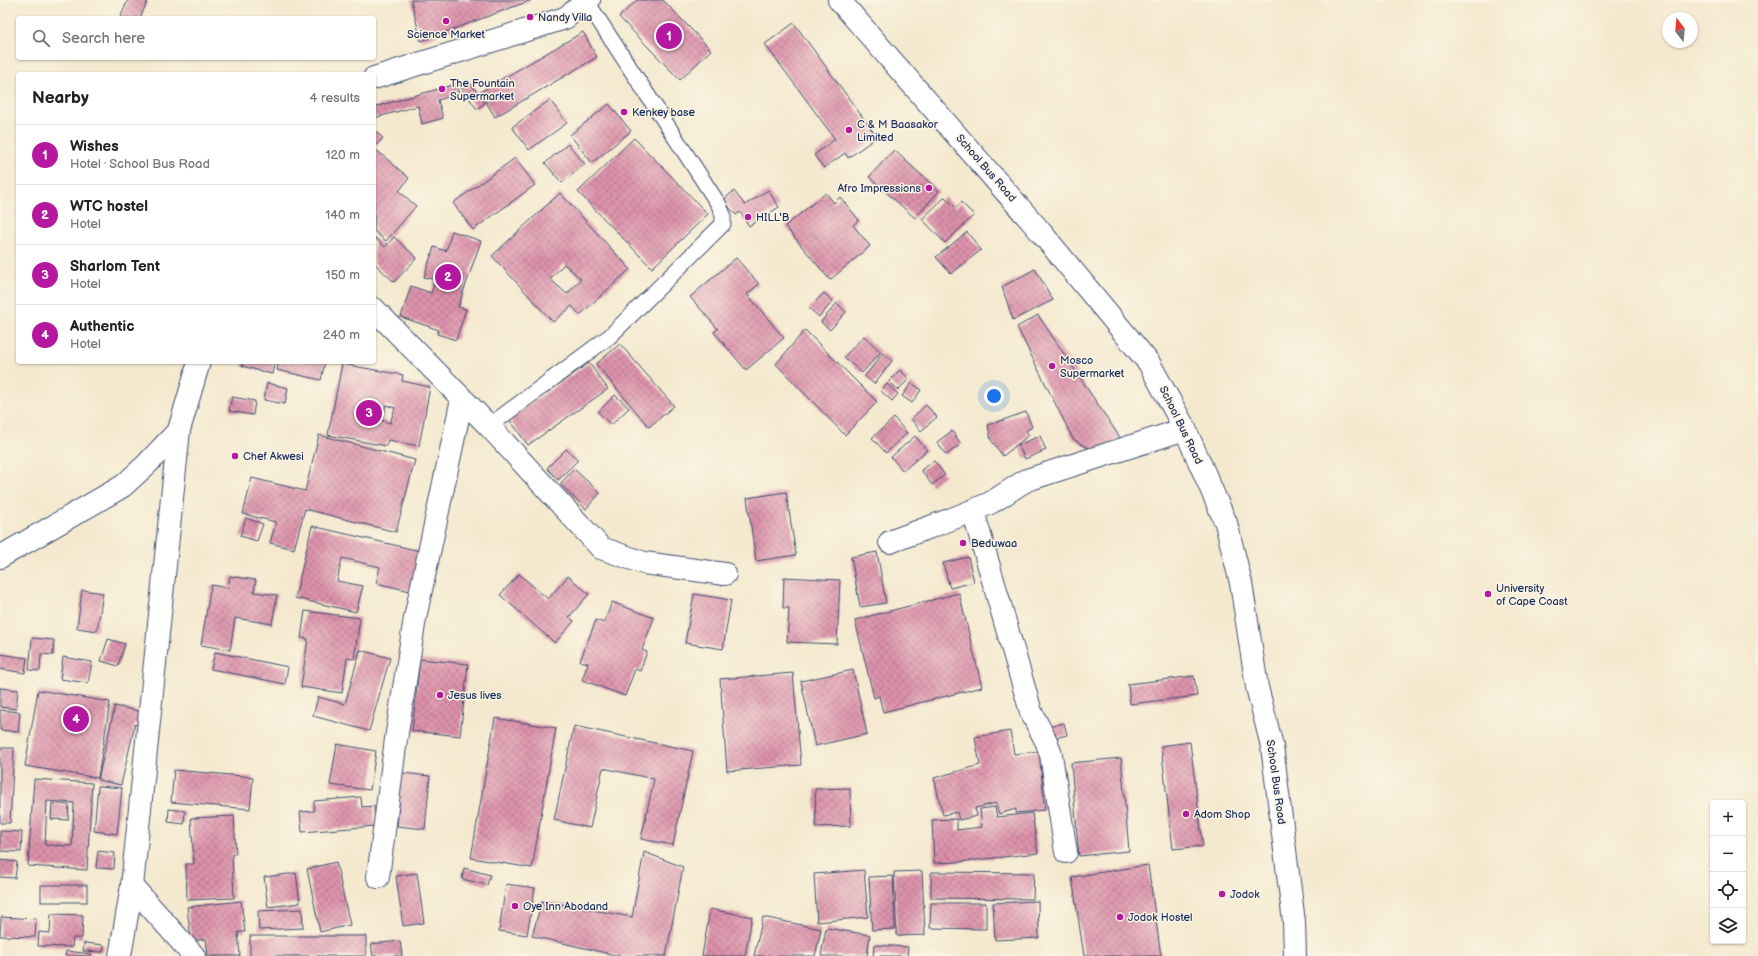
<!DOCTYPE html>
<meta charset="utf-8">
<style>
body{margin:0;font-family:"Balsamiq Sans",sans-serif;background:#f2f2f2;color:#222}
.controls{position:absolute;right:12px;bottom:12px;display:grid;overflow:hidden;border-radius:4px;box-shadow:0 1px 3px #0004}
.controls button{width:36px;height:36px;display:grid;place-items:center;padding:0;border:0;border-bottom:1px solid #e0e0e0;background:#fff;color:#222;font:20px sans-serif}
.compass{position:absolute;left:1662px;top:12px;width:36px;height:36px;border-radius:50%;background:#fff;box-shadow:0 1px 3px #0004;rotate:344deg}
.you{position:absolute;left:994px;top:396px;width:14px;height:14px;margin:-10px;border:3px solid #fff;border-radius:50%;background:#1a73e8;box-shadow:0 0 0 6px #1a73e833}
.badge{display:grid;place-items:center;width:26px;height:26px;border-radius:50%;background:#b5179e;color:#fff;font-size:13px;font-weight:700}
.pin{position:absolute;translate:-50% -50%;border:2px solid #fff;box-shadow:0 1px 4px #0006}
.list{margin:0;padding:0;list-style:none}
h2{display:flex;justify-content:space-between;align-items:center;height:52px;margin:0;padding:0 16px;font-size:17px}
h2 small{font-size:13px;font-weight:400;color:#767676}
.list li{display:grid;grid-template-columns:26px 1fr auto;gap:12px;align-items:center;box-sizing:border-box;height:60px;padding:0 16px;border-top:1px solid #e0e0e0}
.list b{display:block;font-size:15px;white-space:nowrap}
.list p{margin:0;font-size:13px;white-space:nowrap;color:#767676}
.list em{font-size:13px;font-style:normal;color:#767676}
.icon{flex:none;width:22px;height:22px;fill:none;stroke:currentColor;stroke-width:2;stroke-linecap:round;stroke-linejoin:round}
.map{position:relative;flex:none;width:1758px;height:956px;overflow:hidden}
.search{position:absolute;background:#fff;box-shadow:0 1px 3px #0004;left:16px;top:16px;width:360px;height:44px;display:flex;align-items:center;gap:10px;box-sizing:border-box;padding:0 14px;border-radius:4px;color:#767676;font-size:15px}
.panel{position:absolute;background:#fff;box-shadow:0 1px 3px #0004;left:16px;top:72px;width:360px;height:292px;border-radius:4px}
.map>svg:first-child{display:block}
.building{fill:url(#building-cross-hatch);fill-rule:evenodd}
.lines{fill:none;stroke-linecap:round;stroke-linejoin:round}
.lane-casing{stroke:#3c4b6f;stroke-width:17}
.street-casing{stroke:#3c4b6f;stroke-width:24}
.lane{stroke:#fff;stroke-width:15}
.street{stroke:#fff;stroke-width:22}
.poi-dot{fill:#b5179e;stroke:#fcf5e5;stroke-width:1.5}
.labels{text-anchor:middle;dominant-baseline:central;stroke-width:3;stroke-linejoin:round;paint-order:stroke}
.poi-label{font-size:11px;fill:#1b2f5e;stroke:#fcf5e5;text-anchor:start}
.street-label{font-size:11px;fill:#1b2f5e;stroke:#fcf5e5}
</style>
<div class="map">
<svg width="1758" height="956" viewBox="0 0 1758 956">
<defs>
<pattern id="building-cross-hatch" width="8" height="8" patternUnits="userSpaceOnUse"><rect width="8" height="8" fill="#dd92ab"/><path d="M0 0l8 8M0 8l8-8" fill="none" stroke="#b2788e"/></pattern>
</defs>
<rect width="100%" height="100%" fill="#fcf5e5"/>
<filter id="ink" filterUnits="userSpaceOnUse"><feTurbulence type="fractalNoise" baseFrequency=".025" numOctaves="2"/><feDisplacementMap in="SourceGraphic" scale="8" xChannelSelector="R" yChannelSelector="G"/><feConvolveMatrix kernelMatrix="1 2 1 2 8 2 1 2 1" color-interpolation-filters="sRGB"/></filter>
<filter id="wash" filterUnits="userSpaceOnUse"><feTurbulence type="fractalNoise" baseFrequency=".012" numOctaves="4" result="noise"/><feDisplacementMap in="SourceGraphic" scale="16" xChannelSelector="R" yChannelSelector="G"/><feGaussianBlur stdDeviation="0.9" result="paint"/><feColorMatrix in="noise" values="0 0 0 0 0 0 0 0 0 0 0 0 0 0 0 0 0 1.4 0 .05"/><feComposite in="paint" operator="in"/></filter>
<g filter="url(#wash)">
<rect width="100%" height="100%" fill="#f4e9cf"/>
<g id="blocks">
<!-- building -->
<g class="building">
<polygon points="128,0 148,0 140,18 120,18"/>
<polygon points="411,0 532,0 421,41"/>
<polygon points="637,0 663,0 711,50 680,80 619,17"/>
<polygon points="794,23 877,137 848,158 845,153 824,168 814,155 835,139 765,44"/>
<polygon points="583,32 597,57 495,117 480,92"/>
<polygon points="468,80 485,103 477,109 460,86"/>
<polygon points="456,84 459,94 438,100 443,118 422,124 418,106 374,118 374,107"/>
<polygon points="550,100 567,123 529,150 512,127"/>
<polygon points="609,104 631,131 592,163 570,135"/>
<polygon points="374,130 383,138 374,147"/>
<polygon points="634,138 708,214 652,268 578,192"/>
<polygon points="568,144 585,164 562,183 545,163"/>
<polygon points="374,148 409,178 399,191 416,206 386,241 374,231"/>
<polygon points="894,150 939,191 915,218 869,177"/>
<polygon points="515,158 535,185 473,230 453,203"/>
<polygon points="768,190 779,207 749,226 740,212 736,215 723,200 734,191 745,205"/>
<path d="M560,193L630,269L580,315L572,306L553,322L492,256ZM564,264L581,279L567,294L550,279Z"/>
<polygon points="826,193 834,203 840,197 859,220 853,225 870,246 830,280 785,226"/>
<polygon points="945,197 956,208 961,202 974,215 945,243 922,219"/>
<polygon points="452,231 481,241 458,307 466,309 456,340 437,334 439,330 401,317 411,286 431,293 436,280 424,277 434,247 446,251"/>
<polygon points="967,232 981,250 951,274 936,257"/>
<polygon points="374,237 385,247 394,237 417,258 394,282 374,263"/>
<polygon points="736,258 759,284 747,294 784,338 746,370 714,332 718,329 690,297"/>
<polygon points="1035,269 1053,300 1013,320 1002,287"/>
<polygon points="824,293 833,301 819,317 809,308"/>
<polygon points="837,303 846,312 830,330 821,322"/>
<polygon points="1038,315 1121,439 1095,452 1073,439 1017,327"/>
<polygon points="805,330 877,402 845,435 776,364"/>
<polygon points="864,336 881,352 862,373 844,357"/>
<polygon points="620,344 674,406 649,427 596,364"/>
<polygon points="883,353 892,361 874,384 865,376"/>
<polygon points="243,362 275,362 272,374 242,366"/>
<polygon points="279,362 325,362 321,380 277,370"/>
<polygon points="589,363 608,389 528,445 509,419"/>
<path d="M342,364L403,375L402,381L430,387L419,446L388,440L386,446L328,435ZM386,405L395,408L390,423L381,420Z"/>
<polygon points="900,370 909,379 898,390 889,381"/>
<polygon points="267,383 288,388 285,404 264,400"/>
<polygon points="912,383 921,390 912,403 902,396"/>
<polygon points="887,384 898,394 892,401 881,391"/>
<polygon points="615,395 629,408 611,425 598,412"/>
<polygon points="232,397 255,401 253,415 229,411"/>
<polygon points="926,405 937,417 921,431 911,419"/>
<polygon points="1026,412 1032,427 1026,431 1029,435 1003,456 991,440 988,425"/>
<polygon points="894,418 907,433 886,453 872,438"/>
<polygon points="952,431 961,444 946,455 937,442"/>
<polygon points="319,435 415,460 396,532 305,509 294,549 270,543 276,522 243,514 252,478 305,491"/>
<polygon points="915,436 927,450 903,471 891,457"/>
<polygon points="1040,436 1046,450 1025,459 1018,445"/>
<polygon points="566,449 578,460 558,480 547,468"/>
<polygon points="934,461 945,475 932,485 921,470"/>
<polygon points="574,469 600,493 586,509 560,484"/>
<polygon points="786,492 796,555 756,561 747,498"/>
<polygon points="246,518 263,524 257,541 240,536"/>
<polygon points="312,526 420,551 410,591 376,583 380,567 342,558 337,581 363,586 356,612 295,598"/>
<polygon points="877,552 886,603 860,607 851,557"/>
<polygon points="968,557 974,582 950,588 943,563"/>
<polygon points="519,574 548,599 568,576 589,594 569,617 574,621 555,643 500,595"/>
<polygon points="230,576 256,580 254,592 277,595 272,624 235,618 230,650 201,645 211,585 228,588"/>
<polygon points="784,577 840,580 837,644 787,642 789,608 783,608"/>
<polygon points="82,590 103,593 97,631 77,628"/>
<polygon points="959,593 982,687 883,712 879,696 874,698 855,620"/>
<polygon points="694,594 731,600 723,649 685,643"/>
<polygon points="612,602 654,618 642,650 647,652 640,671 635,669 625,696 582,680 588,663 580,661 596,620 604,623"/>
<polygon points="305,611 360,618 354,659 347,658 342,693 301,687 308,639 301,638"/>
<polygon points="32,638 54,640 53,655 41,654 40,671 29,670"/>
<polygon points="108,639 125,644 118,666 101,661"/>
<polygon points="360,650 390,658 369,731 313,716 318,697 345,704"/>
<polygon points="215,652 288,667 285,684 211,669"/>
<polygon points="0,654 27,658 25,673 0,669"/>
<polygon points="63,657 92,662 88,683 60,679"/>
<polygon points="420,659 468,664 460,736 412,731"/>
<polygon points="853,670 867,734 815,746 801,681"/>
<polygon points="793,673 801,765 727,771 720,679"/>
<polygon points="1194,676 1197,696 1130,704 1128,684"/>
<polygon points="0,688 18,690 16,709 0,707"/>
<polygon points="38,690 110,702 98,778 25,766"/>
<polygon points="115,706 148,713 145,727 135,724 121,785 98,780"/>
<polygon points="0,710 20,712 18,732 0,730"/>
<polygon points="495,718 556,728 532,868 471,858"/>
<polygon points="1064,723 1067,735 1051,739 1048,727"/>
<polygon points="574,726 693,751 673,845 641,839 654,779 603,768 590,828 554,820"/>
<polygon points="1010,731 1014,754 1039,751 1045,810 1016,813 1016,809 999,814 996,803 975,808 977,816 959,820 957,812 943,815 934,778 980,765 975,737"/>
<polygon points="1190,742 1203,846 1173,849 1161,746"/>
<polygon points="337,744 376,751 370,790 330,785"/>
<polygon points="0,748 14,748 10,823 0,823"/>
<polygon points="1121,758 1129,851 1079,856 1071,763"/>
<polygon points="174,770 253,777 250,809 171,802"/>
<polygon points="402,773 430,776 425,829 397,826"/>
<path d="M34,779L92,783L87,870L28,866ZM47,801L74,803L72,846L45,845Z"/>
<polygon points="98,786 122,788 117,834 94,831"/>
<polygon points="850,788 851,826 816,827 815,789"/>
<polygon points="361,797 362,807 374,806 375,826 302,832 300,812 314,811 314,801"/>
<polygon points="52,803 69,805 68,820 51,819"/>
<polygon points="995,807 997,817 1032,813 1038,853 959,862 934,863 932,820 957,819 957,830 982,827 980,809"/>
<polygon points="169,809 185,811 184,824 168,822"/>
<polygon points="234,816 236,854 232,854 234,898 187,900 186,864 194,864 191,818"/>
<polygon points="0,831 22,832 21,852 0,851"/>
<polygon points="98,851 115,853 114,869 96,868"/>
<polygon points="644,852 683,867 666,956 619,956 532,936 542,901 632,917"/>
<polygon points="0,860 17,862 15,878 0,877"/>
<polygon points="336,862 350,925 320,932 307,869"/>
<polygon points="1148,865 1161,956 1084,956 1072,877"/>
<polygon points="464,868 490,875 487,885 462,879"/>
<polygon points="864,870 868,917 817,922 814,874"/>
<polygon points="922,871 925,935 897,936 894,872"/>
<polygon points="931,872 1034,873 1033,899 931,898"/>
<polygon points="296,873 300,903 268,907 264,877"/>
<polygon points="417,873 424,923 403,926 396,876"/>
<polygon points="893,876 895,929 872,930 869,877"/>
<polygon points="506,884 535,888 527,935 499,931"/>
<rect x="41" y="885" width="46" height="17"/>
<polygon points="241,901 245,932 238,932 240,956 208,956 206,939 191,941 187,907"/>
<polygon points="1038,901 1039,938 995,940 993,903"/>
<polygon points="931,903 986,903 986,929 930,928"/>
<polygon points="302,909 303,928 259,930 258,911"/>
<polygon points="710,909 752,917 745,956 702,956"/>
<polygon points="51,914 83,915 82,938 73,938 72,947 38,946 39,932 50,933"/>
<polygon points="1,917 36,919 35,937 0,936"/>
<polygon points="763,917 821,929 815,956 754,956"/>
<polygon points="826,928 870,935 867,956 821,956"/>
<rect x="250" y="936" width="116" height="20"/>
<polygon points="400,941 402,956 373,956 371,944"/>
<polygon points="84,943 104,945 103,952 83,951"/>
<polygon points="874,945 908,947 907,956 873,956"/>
<polygon points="66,951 92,954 91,956 65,956"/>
</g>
</g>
</g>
<g filter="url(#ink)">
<use href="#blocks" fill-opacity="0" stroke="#3c4b6f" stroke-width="1"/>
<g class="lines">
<defs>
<polyline id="lane" points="489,426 610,336 723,224 723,215 719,205 587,2"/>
<g id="street">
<polyline points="839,0 1039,230 1149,363 1185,429 1226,523 1241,583 1257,687 1272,746 1294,922 1295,956"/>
<polyline points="374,78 565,18 589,0"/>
<polyline points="374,309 489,426 601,548 644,563 725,574"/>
<polyline points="973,511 1031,712 1047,743 1051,755 1066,852"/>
<path d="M890,542C923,529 958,518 990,503C1003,496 1014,487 1027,480L1185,429"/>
<polyline points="0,557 123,486 147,464 179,430 199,362"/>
<polyline points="378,877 396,739 415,618 462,399"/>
<polyline points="132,886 194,956"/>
<polyline points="120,956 132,886 179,430"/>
</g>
</defs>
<!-- lane casing -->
<use href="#lane" class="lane-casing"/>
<!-- street casing -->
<use href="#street" class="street-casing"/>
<!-- lane -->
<use href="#lane" class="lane"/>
<!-- street -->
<use href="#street" class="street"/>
</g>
</g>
<!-- markers -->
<g class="poi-dot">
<circle cx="530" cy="17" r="4"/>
<circle cx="446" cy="21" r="4"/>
<circle cx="442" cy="89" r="4"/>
<circle cx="624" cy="112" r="4"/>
<circle cx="849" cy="130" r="4"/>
<circle cx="929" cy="188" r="4"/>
<circle cx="748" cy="217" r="4"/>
<circle cx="1052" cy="366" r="4"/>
<circle cx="235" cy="456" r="4"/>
<circle cx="963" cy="543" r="4"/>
<circle cx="1488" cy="594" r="4"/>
<circle cx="440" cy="695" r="4"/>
<circle cx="1186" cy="814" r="4"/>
<circle cx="1222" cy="894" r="4"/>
<circle cx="515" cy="906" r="4"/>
<circle cx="1120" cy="917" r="4"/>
</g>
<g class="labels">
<!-- poi labels -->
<g class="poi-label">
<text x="538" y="17">Nandy Villa</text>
<text x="446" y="34" text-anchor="middle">Science Market</text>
<text x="450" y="83">The Fountain<tspan x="450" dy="13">Supermarket</tspan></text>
<text x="632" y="112">Kenkey base</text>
<text x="857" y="124">C &amp; M Baasakor<tspan x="857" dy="13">Limited</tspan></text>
<text x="921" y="188" text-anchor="end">Afro Impressions</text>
<text x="756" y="217">HILL'B</text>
<text x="1060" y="360">Mosco<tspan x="1060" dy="13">Supermarket</tspan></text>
<text x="243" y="456">Chef Akwesi</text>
<text x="971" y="543">Beduwaa</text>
<text x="1496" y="588">University<tspan x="1496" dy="13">of Cape Coast</tspan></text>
<text x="448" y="695">Jesus lives</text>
<text x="1194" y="814">Adom Shop</text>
<text x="1230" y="894">Jodok</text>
<text x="523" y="906">Oye Inn Abodand</text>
<text x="1128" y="917">Jodok Hostel</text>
</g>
<!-- street labels -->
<g class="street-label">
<text transform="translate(986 168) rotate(49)">School Bus Road</text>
<text transform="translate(1181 425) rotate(64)">School Bus Road</text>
<text transform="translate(1276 782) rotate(82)">School Bus Road</text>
</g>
</g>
</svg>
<div class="controls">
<button>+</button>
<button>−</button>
<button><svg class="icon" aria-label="locate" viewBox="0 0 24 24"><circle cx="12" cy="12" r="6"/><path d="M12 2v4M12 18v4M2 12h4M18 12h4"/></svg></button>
<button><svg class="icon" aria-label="layers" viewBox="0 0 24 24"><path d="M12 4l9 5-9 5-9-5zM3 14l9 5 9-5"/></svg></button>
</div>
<svg class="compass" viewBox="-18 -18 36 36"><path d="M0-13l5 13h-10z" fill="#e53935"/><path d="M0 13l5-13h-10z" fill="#767676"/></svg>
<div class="you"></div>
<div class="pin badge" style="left:669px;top:36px">1</div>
<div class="pin badge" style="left:448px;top:277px">2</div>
<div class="pin badge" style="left:369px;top:413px">3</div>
<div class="pin badge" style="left:76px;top:719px">4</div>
<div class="search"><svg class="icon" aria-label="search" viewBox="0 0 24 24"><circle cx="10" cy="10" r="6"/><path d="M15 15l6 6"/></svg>Search here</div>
<section class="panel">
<h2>Nearby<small>4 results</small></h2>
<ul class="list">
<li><span class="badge">1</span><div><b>Wishes</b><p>Hotel · School Bus Road</p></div><em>120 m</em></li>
<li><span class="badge">2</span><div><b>WTC hostel</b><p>Hotel</p></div><em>140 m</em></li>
<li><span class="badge">3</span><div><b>Sharlom Tent</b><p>Hotel</p></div><em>150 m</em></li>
<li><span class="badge">4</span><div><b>Authentic</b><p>Hotel</p></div><em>240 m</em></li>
</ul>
</section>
</div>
